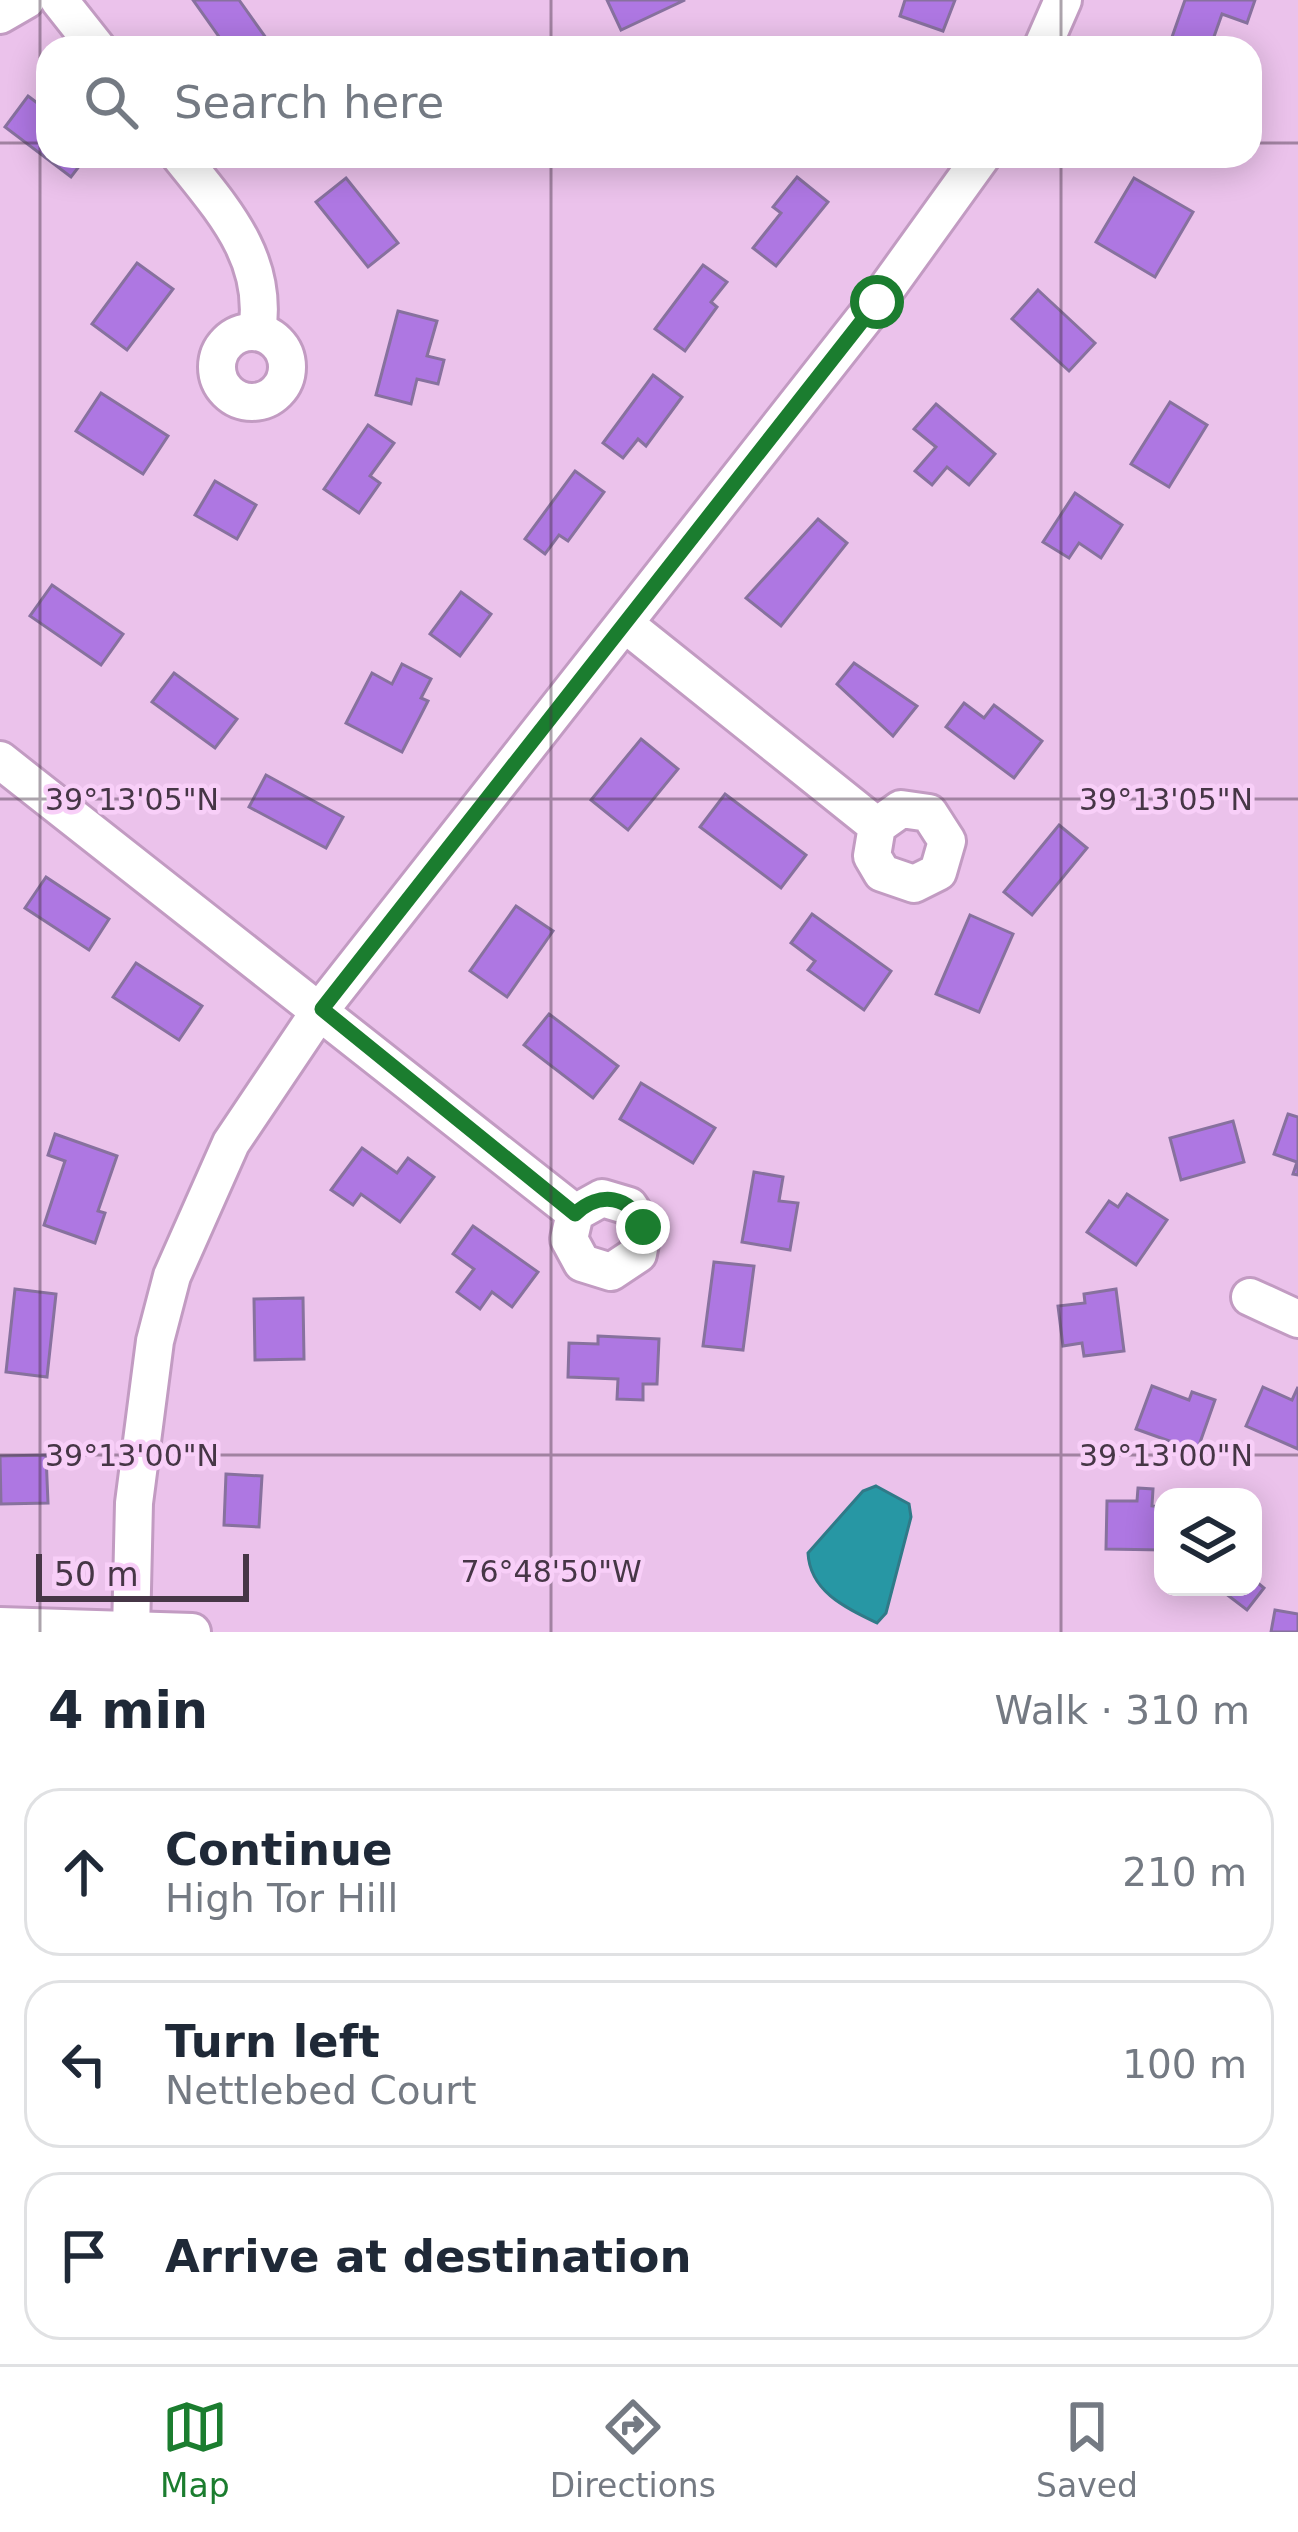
<!DOCTYPE html>
<meta charset="utf-8">
<style>
body{margin:0;font-family:"DejaVu Sans",sans-serif;background:#f6f6f7;color:#1f2937}
.controls{position:absolute;right:36px;bottom:36px;display:grid;overflow:hidden;border-radius:24px;box-shadow:0 6px 30px #0003}
.controls button{width:108px;height:108px;display:grid;place-items:center;padding:0;border:0;border-bottom:3px solid #e0e1e3;background:#fff;color:#1f2937;font:60px sans-serif}
.scale{position:absolute;left:36px;bottom:30px;width:213px;box-sizing:border-box;padding-left:12px;border:6px solid #463646;border-top:0;font-size:33px;line-height:42px;white-space:nowrap;color:#463646;-webkit-text-stroke:9px #f8cff8;paint-order:stroke}
.stop{position:absolute;width:36px;height:36px;margin:-27px;border:9px solid #1b7d2f;border-radius:50%;background:#fff}
.stop.end{background:#1b7d2f;border-color:#fff;box-shadow:0 3px 12px #0008}
.list{margin:0;padding:0;list-style:none}
h2{display:flex;justify-content:space-between;align-items:center;height:156px;margin:0;padding:0 48px;font-size:51px}
h2 small{font-size:39px;font-weight:400;color:#747a83}
.list li{display:grid;grid-template-columns:78px 1fr auto;gap:36px;align-items:center;box-sizing:border-box;height:168px;margin:0 24px 24px;padding:0 24px;border:3px solid #e0e1e3;border-radius:36px}
.list b{display:block;font-size:45px;white-space:nowrap}
.list p{margin:0;font-size:39px;white-space:nowrap;color:#747a83}
.list em{font-size:39px;font-style:normal;color:#747a83}
.icon{flex:none;width:66px;height:66px;fill:none;stroke:currentColor;stroke-width:2;stroke-linecap:round;stroke-linejoin:round}
.map{position:relative;flex:none;width:1298px;height:1632px;overflow:hidden}
.search{position:absolute;background:#fff;box-shadow:0 6px 30px #0003;left:36px;right:36px;top:36px;height:132px;display:flex;align-items:center;gap:30px;box-sizing:border-box;padding:0 42px;border-radius:36px;color:#747a83;font-size:45px}
.sheet{height:732px;background:#fff}
nav{display:flex;justify-content:space-around;align-items:center;box-sizing:border-box;height:168px;border-top:3px solid #e0e1e3;background:#fff;font-size:33px;color:#747a83}
nav a{display:grid;justify-items:center;gap:6px}
nav .on{color:#1b7d2f}
.map>svg:first-child{display:block}
.water{fill:#2797a4;stroke:#307a88;stroke-width:3}
.building{fill:#ae77e2;stroke:#87719e;stroke-width:3}
.lines{fill:none;stroke-linecap:round;stroke-linejoin:round}
.minor-casing{stroke:#c29bc2;stroke-width:42}
.minor{stroke:#fff;stroke-width:36}
.route{stroke:#1b7d2f;stroke-width:15}
.ticks{fill:none;stroke:#463646;stroke-width:3;stroke-opacity:0.45}
.ticks-label{font-size:30px;text-anchor:middle;fill:#463646;stroke:#f8cff8;stroke-width:9;stroke-linejoin:round;paint-order:stroke}
</style>
<div class="map">
<svg width="1298" height="1632" viewBox="0 0 1298 1632">
<rect width="100%" height="100%" fill="#ebc2eb"/>
<!-- water -->
<path class="water" d="M876,1486L909,1504L911,1517L886,1613L877,1623C844,1607 810,1591 808,1553L863,1491Z"/>
<!-- building -->
<g class="building">
<polygon points="193,0 239,0 271,45 227,48"/>
<polygon points="607,0 685,0 621,30"/>
<polygon points="905,0 955,0 943,31 900,16"/>
<polygon points="1185,0 1255,0 1247,23 1222,14 1210,48 1172,37"/>
<polygon points="28,96 48,111 48,156 87,156 71,177 5,127"/>
<polygon points="797,177 828,202 776,266 753,248 781,213 773,207"/>
<polygon points="346,178 398,243 368,267 316,202"/>
<polygon points="1134,178 1193,212 1155,277 1096,242"/>
<polygon points="137,263 173,289 127,350 92,324"/>
<polygon points="703,265 727,282 711,302 717,307 685,351 655,329"/>
<polygon points="1038,290 1095,343 1069,371 1012,319"/>
<polygon points="398,311 437,321 427,356 444,360 438,384 417,379 411,404 376,395"/>
<polygon points="653,375 682,397 646,446 638,439 623,458 603,443"/>
<polygon points="101,393 168,436 143,474 76,431"/>
<polygon points="1170,402 1207,425 1169,487 1131,464"/>
<polygon points="936,404 995,454 969,485 947,467 932,485 915,471 936,447 914,429"/>
<polygon points="368,425 394,443 370,476 380,483 359,513 324,489"/>
<polygon points="575,471 604,492 568,541 559,535 545,554 525,539"/>
<polygon points="215,481 256,505 237,539 195,515"/>
<polygon points="1075,493 1122,525 1101,558 1079,543 1069,558 1043,542"/>
<polygon points="818,519 847,543 781,626 746,598"/>
<polygon points="52,585 123,634 101,665 30,616"/>
<polygon points="461,592 491,614 460,656 430,634"/>
<polygon points="854,663 917,706 893,736 837,684"/>
<polygon points="402,664 431,679 421,698 428,701 402,752 346,723 372,673 392,684"/>
<polygon points="174,673 237,719 215,748 152,702"/>
<polygon points="964,703 984,718 994,705 1042,741 1014,778 946,727"/>
<polygon points="641,739 678,769 628,830 591,800"/>
<polygon points="266,775 343,817 326,848 249,807"/>
<polygon points="725,794 806,855 781,888 700,827"/>
<polygon points="1059,825 1087,848 1032,915 1004,892"/>
<polygon points="46,877 109,919 89,950 25,908"/>
<polygon points="516,906 553,931 507,997 470,971"/>
<polygon points="812,914 891,971 864,1010 808,970 815,961 791,943"/>
<polygon points="970,915 1013,934 979,1012 936,994"/>
<polygon points="136,963 202,1006 179,1040 113,997"/>
<polygon points="549,1014 618,1066 593,1098 524,1045"/>
<polygon points="641,1083 715,1128 693,1163 620,1119"/>
<polygon points="1288,1114 1298,1117 1298,1175 1293,1174 1297,1162 1274,1154"/>
<polygon points="1233,1121 1244,1162 1181,1180 1170,1138"/>
<polygon points="55,1134 117,1156 98,1211 105,1213 95,1243 44,1225 65,1161 48,1155"/>
<polygon points="362,1148 397,1173 408,1158 434,1177 400,1222 361,1194 353,1205 331,1190"/>
<polygon points="754,1172 783,1177 779,1201 798,1203 790,1250 742,1242"/>
<polygon points="1127,1194 1167,1220 1136,1265 1087,1232 1109,1201 1118,1207"/>
<polygon points="473,1226 538,1272 512,1307 492,1292 480,1309 457,1292 474,1269 453,1254"/>
<polygon points="714,1262 754,1266 743,1350 703,1346"/>
<polygon points="15,1289 56,1294 47,1377 6,1372"/>
<polygon points="1116,1289 1124,1351 1084,1356 1082,1343 1063,1346 1058,1306 1085,1303 1084,1294"/>
<polygon points="303,1298 304,1359 255,1360 254,1299"/>
<polygon points="598,1336 659,1339 657,1384 643,1384 643,1400 617,1399 618,1379 568,1377 569,1343 598,1344"/>
<polygon points="1152,1386 1189,1400 1192,1392 1215,1400 1197,1451 1136,1429"/>
<polygon points="1263,1387 1292,1400 1298,1387 1298,1449 1246,1426"/>
<polygon points="46,1455 48,1503 1,1504 0,1456"/>
<polygon points="226,1474 262,1476 259,1527 224,1525"/>
<polygon points="1138,1488 1153,1489 1152,1506 1163,1507 1163,1550 1106,1549 1107,1501 1137,1501"/>
<polygon points="1253,1579 1264,1588 1247,1610 1217,1587 1253,1587"/>
<polygon points="1275,1610 1298,1614 1298,1632 1271,1632"/>
</g>
<g class="lines">
<defs>
<g id="minor">
<polyline points="59,0 97,48"/>
<polyline points="0,15 26,0"/>
<polyline points="1042,48 1063,0"/>
<path d="M180,156C223,210 269,259 257,332"/>
<circle cx="252" cy="367" r="35"/>
<polyline points="625,624 877,826 901,809 929,813 947,841 938,872 914,884 882,873 872,856 877,826"/>
<polyline points="0,760 575,1213 602,1198 629,1206 643,1227 638,1254 611,1272 582,1263 569,1239 575,1213"/>
<polyline points="1250,1297 1298,1319"/>
<polyline points="0,1626 192,1632"/>
<polyline points="131,1632 134,1503 155,1341 172,1276 231,1143 321,1009 877,302 982,156"/>
</g>
</defs>
<!-- minor casing -->
<use href="#minor" class="minor-casing"/>
<!-- minor -->
<use href="#minor" class="minor"/>
</g>
<g class="lines">
<!-- route -->
<path class="route" d="M643,1227C631,1195 599,1191 575,1214L322,1009L877,302"/>
</g>
<!-- ticks -->
<path class="ticks" d="M40,0V1632M551,0V48M1061,0V48M0,143H48M1250,143H1298M551,156V1632M1061,156V1632M0,799H1298M0,1455H1298"/>
<g class="ticks-label">
<text x="132" y="810">39°13'05"N</text>
<text x="1166" y="810">39°13'05"N</text>
<text x="132" y="1466">39°13'00"N</text>
<text x="1166" y="1466">39°13'00"N</text>
<text x="551" y="1582">76°48'50"W</text>
</g>
</svg>
<div class="controls">
<button><svg class="icon" aria-label="layers" viewBox="0 0 24 24"><path d="M12 4l9 5-9 5-9-5zM3 14l9 5 9-5"/></svg></button>
</div>
<div class="scale">50 m</div>
<div class="stop" style="left:877px;top:302px"></div>
<div class="stop end" style="left:643px;top:1227px"></div>
<div class="search"><svg class="icon" aria-label="search" viewBox="0 0 24 24"><circle cx="10" cy="10" r="6"/><path d="M15 15l6 6"/></svg>Search here</div>
</div>
<section class="sheet">
<h2>4 min<small>Walk · 310 m</small></h2>
<ul class="list">
<li><svg class="icon" aria-label="ahead" viewBox="0 0 24 24"><path d="M12 20V5M6 11l6-6 6 6"/></svg><div><b>Continue</b><p>High Tor Hill</p></div><em>210 m</em></li>
<li><svg class="icon" aria-label="left" viewBox="0 0 24 24"><path d="M17 20v-9H6M10 6l-5 5 5 5"/></svg><div><b>Turn left</b><p>Nettlebed Court</p></div><em>100 m</em></li>
<li><svg class="icon" aria-label="arrive" viewBox="0 0 24 24"><path d="M6 21V4h12l-3 4 3 4H6"/></svg><div><b>Arrive at destination</b></div></li>
</ul>
</section>
<nav>
<a class="on"><svg class="icon" aria-label="map" viewBox="0 0 24 24"><path d="M3 6l6-2 6 2 6-2v14l-6 2-6-2-6 2zM9 4v14M15 6v14"/></svg>Map</a>
<a><svg class="icon" aria-label="directions" viewBox="0 0 24 24"><path d="M12 3l9 9-9 9-9-9zM9 14v-3h6M13 9l2 2-2 2"/></svg>Directions</a>
<a><svg class="icon" aria-label="saved" viewBox="0 0 24 24"><path d="M7 4h10v16l-5-4-5 4z"/></svg>Saved</a>
</nav>
